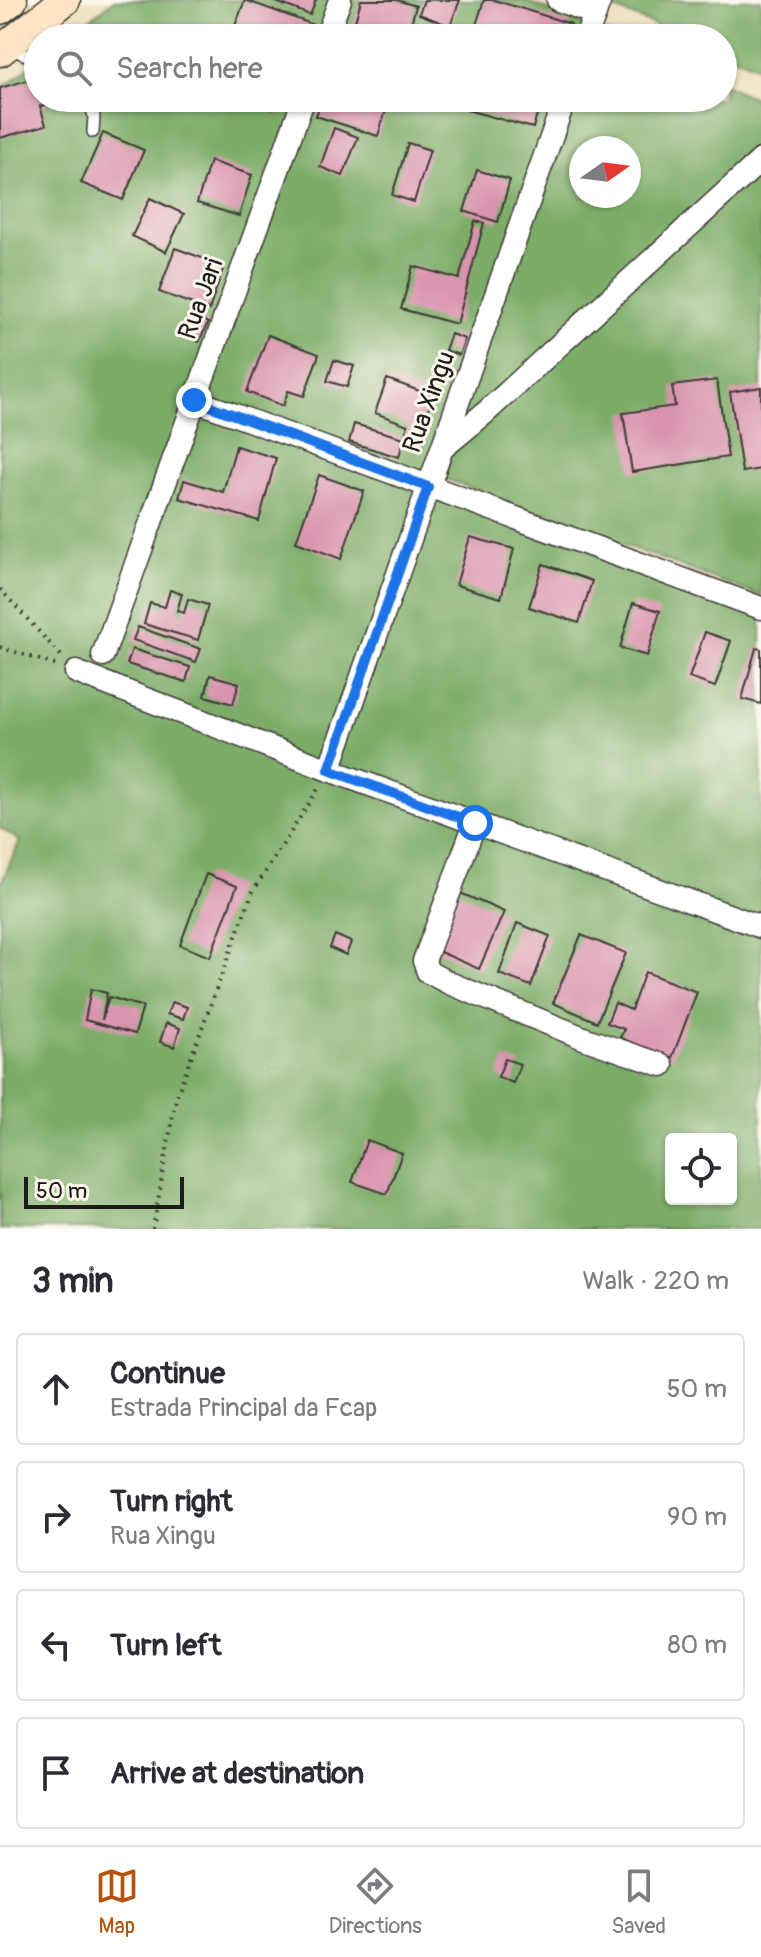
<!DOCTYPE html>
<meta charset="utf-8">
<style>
body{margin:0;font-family:Pangolin,sans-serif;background:#f2f2f3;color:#2b2b33}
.controls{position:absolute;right:24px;bottom:24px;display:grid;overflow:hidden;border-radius:8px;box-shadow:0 2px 6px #0004}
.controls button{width:72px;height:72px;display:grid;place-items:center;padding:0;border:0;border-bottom:2px solid #e1e1e2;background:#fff;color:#2b2b33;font:40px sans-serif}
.compass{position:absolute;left:569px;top:136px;width:72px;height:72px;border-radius:50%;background:#fff;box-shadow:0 2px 6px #0004;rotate:76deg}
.scale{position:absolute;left:24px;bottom:20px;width:160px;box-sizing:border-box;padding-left:8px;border:4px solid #1c1c1c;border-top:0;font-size:22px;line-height:28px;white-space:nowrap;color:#1c1c1c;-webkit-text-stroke:6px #fbf7ec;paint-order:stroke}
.stop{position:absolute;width:24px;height:24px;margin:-18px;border:6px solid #1a73e8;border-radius:50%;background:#fff}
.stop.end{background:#1a73e8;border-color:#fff;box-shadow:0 2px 8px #0008}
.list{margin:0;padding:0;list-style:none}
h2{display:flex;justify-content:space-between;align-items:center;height:104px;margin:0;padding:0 32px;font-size:34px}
h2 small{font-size:26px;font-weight:400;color:#7c7c81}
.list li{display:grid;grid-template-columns:52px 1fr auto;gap:24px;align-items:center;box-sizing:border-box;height:112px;margin:0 16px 16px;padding:0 16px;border:2px solid #e1e1e2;border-radius:8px}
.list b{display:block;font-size:30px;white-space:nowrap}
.list p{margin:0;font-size:26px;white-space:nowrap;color:#7c7c81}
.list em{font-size:26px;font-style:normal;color:#7c7c81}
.icon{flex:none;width:44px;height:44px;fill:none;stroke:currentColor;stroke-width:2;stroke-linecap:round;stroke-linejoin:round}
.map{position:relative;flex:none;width:761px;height:1229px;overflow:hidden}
.search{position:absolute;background:#fff;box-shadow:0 2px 6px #0004;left:24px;right:24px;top:24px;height:88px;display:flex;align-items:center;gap:20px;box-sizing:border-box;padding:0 28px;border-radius:44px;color:#7c7c81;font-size:30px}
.sheet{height:616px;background:#fff}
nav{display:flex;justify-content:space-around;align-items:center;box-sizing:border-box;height:112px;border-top:2px solid #e1e1e2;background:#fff;font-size:22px;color:#7c7c81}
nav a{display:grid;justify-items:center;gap:4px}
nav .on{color:#b45309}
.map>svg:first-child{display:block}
.forest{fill:#7bac67;stroke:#4c6442;stroke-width:2;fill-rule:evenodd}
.building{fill:#d993af}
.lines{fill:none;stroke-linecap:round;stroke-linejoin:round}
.lane-casing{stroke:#3c3934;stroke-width:14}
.street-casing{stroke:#3c3934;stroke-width:25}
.secondary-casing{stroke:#3c3934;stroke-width:33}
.path{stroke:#3c3934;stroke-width:4;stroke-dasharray:2 6;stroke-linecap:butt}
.lane{stroke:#fff;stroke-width:11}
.street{stroke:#fff;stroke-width:22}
.secondary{stroke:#fde5c5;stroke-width:30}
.route{stroke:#1a73e8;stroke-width:10}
.labels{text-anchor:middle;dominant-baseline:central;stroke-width:6;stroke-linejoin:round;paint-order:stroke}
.street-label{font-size:26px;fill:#1c1c1c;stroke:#fbf7ec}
</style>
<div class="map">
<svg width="761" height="1229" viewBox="0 0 761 1229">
<rect width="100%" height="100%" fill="#fbf7ec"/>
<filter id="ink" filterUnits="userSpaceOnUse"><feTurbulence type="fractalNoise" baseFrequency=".0125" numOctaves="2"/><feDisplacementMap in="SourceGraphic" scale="16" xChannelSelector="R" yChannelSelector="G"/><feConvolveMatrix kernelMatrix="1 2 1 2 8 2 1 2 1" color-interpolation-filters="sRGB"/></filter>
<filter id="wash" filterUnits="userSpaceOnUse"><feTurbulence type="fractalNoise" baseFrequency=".006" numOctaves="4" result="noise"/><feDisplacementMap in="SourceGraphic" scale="32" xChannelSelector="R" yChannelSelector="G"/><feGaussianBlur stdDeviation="1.8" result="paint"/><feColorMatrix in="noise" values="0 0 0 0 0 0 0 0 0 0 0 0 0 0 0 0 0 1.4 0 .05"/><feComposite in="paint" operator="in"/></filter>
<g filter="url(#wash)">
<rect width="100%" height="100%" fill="#eedfbd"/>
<!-- forest -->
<g class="forest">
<polygon points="114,0 523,0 618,38 66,38"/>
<polygon points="614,0 761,0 761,68 723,52 723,38 687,38 612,8"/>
<path d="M38,60V98H723V84L761,101V596L446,479L441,491L761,616V1229H0V885L20,841L0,828V90ZM581,148H629V196H581ZM671,1139H731V1199H671Z"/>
</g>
<g id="blocks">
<!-- building -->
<g class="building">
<polygon points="245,0 317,26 312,38 266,38 235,26"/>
<polygon points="271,0 316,0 310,15"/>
<polygon points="361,0 397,0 416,6 407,38 351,36"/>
<polygon points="424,0 460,0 450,26 419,14"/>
<polygon points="484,0 494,0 571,24 566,38 472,38"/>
<polygon points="38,77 38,98 47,98 49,104 40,106 46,125 0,138 0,88"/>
<polygon points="242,98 277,98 273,109"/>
<polygon points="322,98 349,98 386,110 378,136 316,116"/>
<polygon points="470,98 479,98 537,114 533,128 467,110"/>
<polygon points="334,128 358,137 343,176 320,167"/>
<polygon points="103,133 144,150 123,200 81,183"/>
<polygon points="408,143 430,150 414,202 392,195"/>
<polygon points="210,161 252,175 239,216 197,203"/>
<polygon points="477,170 510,180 498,222 464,211"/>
<polygon points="150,198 184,214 166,252 132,236"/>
<polygon points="475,221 484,223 457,324 401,309 413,266 459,279"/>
<polygon points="175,248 224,266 209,310 159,292"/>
<polygon points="192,315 208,323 199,342 183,334"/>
<polygon points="451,334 465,339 459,355 445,350"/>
<polygon points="268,335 319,354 304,396 288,391 283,406 247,392"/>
<polygon points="334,360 354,366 347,387 327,381"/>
<polygon points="387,379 433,396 416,443 404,438 399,457 349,442 354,424 404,438 408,425 375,413"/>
<polygon points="717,380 728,457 632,472 623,413 675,406 672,386"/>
<polygon points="761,387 761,469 742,472 730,392"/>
<polygon points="236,446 276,458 259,521 179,498 184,480 223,492"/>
<polygon points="319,475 364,491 341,559 296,542"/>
<polygon points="470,537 514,549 501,598 456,585"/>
<polygon points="543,564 592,581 579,623 529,607"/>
<polygon points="170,590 182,594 177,611 184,613 188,599 208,605 198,640 144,624 150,603 165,607"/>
<polygon points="633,603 660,611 647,656 620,648"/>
<polygon points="138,627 201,649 196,662 133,640"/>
<polygon points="705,632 731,641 715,687 689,678"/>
<polygon points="756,648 761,649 761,704 742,699"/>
<polygon points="132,649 190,667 186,682 127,664"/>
<polygon points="210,675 239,683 233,704 205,696"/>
<polygon points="206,874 237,886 210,957 180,945"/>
<polygon points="458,892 504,912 479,969 433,949"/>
<polygon points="517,923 550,936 531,986 499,974"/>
<polygon points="335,935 351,942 346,955 330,948"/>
<polygon points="581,935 626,953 597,1022 553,1003"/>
<polygon points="645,972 697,992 672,1058 620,1038 624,1029 607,1023 615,1003 631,1010"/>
<polygon points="91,989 107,993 102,1020 109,997 143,1007 135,1034 85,1020"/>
<polygon points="172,1002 187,1007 183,1019 167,1014"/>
<polygon points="166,1023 180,1028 174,1047 160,1042"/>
<polygon points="505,1059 520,1064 513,1083 498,1077"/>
<polygon points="367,1140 402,1153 387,1194 352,1182"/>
</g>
</g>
</g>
<g filter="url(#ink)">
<use href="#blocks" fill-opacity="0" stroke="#3c3934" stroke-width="2"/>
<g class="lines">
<defs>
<g id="lane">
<polyline points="9,48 38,60"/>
<polyline points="88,98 94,116 93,132"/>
</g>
<g id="street">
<polyline points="558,0 595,14"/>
<polyline points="326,38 340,0"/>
<polyline points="586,38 600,0"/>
<polyline points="194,400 761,608"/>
<polyline points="445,446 485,413 761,160"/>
<polyline points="103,655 304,98"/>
<polyline points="76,672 329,770 761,927"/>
<polyline points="329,770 565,98"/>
<polyline points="475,823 424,961 428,972 449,983 586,1039 662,1065"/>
</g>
<g id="secondary">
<polyline points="0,9 12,0"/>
<polyline points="0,51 65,0"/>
</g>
</defs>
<!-- lane casing -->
<use href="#lane" class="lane-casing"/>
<!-- street casing -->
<use href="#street" class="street-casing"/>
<!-- secondary casing -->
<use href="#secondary" class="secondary-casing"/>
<!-- path -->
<g class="path">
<polyline points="0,589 64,659"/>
<polyline points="0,647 58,666"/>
<polyline points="153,1229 176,1098 252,893 320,786"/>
</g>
<!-- lane -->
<use href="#lane" class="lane"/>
<!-- street -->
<use href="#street" class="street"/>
<!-- secondary -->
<use href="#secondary" class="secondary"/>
</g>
</g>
<g class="lines" filter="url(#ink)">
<!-- route -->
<polyline class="route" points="194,400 428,487 329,770 475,823"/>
</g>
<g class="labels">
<!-- street labels -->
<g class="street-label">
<text transform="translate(201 299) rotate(-70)">Rua Jari</text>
<text transform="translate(429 402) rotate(-70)">Rua Xingu</text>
</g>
</g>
</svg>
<div class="controls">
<button><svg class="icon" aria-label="locate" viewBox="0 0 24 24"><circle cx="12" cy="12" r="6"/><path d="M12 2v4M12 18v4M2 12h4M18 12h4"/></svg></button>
</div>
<svg class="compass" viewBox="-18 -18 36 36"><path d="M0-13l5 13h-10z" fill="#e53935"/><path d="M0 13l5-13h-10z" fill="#7c7c81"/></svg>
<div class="scale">50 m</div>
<div class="stop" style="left:475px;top:823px"></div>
<div class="stop end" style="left:194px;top:400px"></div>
<div class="search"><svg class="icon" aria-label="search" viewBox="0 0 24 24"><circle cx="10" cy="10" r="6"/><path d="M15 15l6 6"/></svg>Search here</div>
</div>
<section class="sheet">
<h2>3 min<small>Walk · 220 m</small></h2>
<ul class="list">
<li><svg class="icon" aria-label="ahead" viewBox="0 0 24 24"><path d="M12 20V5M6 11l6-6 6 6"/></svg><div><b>Continue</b><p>Estrada Principal da Fcap</p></div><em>50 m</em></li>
<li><svg class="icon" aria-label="right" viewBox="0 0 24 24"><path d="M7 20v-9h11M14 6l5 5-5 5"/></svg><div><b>Turn right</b><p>Rua Xingu</p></div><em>90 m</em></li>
<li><svg class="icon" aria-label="left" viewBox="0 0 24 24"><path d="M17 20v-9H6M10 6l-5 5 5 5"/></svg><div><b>Turn left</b></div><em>80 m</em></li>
<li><svg class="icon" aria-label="arrive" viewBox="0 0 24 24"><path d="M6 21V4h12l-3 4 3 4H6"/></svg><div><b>Arrive at destination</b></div></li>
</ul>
</section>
<nav>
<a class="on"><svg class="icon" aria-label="map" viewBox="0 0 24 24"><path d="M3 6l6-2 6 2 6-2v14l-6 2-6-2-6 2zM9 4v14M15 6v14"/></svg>Map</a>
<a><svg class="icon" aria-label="directions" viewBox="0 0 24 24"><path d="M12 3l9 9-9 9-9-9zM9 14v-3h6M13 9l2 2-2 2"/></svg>Directions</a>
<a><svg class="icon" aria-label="saved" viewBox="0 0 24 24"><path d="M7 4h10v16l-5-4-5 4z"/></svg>Saved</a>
</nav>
